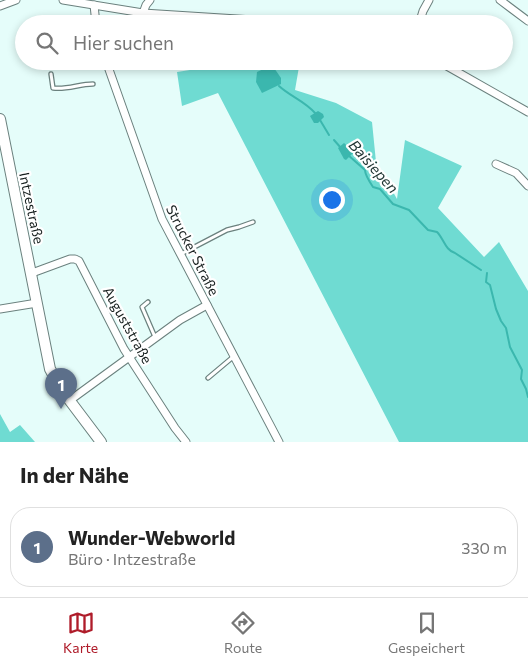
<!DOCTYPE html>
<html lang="de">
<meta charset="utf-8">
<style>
body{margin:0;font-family:Commissioner,sans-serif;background:#f2f2f2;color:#222}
.you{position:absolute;left:331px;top:199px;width:18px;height:18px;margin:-12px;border:4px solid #fff;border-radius:50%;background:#1a73e8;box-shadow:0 0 0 8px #1a73e833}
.badge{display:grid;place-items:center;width:32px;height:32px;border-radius:50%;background:#af1c2a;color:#fff;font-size:16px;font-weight:700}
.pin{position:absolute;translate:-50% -41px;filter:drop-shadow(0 1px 2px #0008)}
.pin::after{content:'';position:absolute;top:26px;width:18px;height:15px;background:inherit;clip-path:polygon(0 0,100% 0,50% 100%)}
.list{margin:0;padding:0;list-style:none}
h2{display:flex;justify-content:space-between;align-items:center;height:65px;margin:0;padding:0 20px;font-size:21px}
h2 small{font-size:16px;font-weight:400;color:#767676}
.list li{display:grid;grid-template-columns:32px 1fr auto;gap:15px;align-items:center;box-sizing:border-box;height:80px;margin:0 10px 10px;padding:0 10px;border:1px solid #e0e0e0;border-radius:20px}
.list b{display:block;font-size:19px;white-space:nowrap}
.list p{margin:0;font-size:16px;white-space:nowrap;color:#767676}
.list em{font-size:16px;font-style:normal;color:#767676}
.icon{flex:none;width:28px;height:28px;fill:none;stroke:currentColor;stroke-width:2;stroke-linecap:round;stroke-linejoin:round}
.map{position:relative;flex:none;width:528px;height:442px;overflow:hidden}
.search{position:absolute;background:#fff;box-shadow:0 2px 8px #0003;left:15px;right:15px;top:15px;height:55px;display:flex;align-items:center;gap:12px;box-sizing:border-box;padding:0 18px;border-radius:28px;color:#767676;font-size:19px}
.sheet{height:155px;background:#fff}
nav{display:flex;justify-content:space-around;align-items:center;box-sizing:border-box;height:70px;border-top:1px solid #e0e0e0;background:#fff;font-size:14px;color:#767676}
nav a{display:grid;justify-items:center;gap:2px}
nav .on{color:#af1c2a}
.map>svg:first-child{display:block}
.green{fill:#6fdbd2}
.water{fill:#3bb7ae}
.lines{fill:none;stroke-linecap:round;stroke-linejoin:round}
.stream{stroke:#3bb7ae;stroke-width:2}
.lane-casing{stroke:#6b817e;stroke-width:5.5}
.street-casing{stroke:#6b817e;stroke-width:9}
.secondary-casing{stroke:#6b817e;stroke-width:12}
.lane{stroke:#fff;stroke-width:3}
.street{stroke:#fff;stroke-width:7}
.secondary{stroke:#fff;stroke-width:10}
.labels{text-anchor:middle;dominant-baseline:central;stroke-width:4.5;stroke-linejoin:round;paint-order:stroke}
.street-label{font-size:14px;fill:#151e1d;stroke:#fff}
.water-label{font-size:15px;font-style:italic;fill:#1d3230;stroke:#fff}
</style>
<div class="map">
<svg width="528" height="442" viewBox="0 0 528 442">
<rect width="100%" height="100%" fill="#e5fdfa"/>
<!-- green -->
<g class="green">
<polygon points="300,61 295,90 336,103 372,122 376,162 397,199 405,140 462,166 438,208 484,257 499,242 528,291 528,442 399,442 218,93 182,106 177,72 241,62"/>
<polygon points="0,414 10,432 20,425 35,442 0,442"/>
</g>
<!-- water -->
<g class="water">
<polygon points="272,65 281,78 281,84 262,93 256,82 257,72"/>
<polygon points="318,111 323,114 324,117 318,123 314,123 310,116"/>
<polygon points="344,143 354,152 346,160 344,159 338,148"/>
</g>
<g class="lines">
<!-- stream -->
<g class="stream">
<path d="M279,86C291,97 305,101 316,114"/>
<polyline points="320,120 329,135"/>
<polyline points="334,140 341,148"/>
<path d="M348,155L365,170C365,174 371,184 373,187L380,189L393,204L409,210L428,230L437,232C444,239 445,250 455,253L481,270"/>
<polyline points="487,273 486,282 490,285 496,309 501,321 506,328 510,347 522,370 521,379 526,389 528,397"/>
</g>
<defs>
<g id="lane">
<path d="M51,74L53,88C67,90 79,84 93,84"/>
<polyline points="181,254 227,230 239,227 253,222"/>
<polyline points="148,302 142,307 155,337"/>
<polyline points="208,378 233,357"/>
</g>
<g id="street">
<polyline points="63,0 143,13 253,20 306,21 320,24"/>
<polyline points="500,0 528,21"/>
<polyline points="94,5 96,24"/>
<polyline points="0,6 16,0"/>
<polyline points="143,13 146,5 150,0"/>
<polyline points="419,24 423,11 429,0"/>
<polyline points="106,61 162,219 279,442"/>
<polyline points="438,61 528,112"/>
<polyline points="496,164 516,173 528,186"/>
<polyline points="32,273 70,259 75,259 79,261 124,349 175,428 186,442"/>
<polyline points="0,309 37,303"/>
<polyline points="69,401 180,320 207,305"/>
</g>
<polyline id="secondary" points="0,119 50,369 61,389 101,442"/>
</defs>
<!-- lane casing -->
<use href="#lane" class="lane-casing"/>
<!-- street casing -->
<use href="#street" class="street-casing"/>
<!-- secondary casing -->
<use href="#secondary" class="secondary-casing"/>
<!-- lane -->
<use href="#lane" class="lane"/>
<!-- street -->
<use href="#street" class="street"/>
<!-- secondary -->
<use href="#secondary" class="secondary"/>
</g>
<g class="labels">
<!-- street labels -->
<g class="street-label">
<text transform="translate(32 208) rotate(78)">Intzestraße</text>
<text transform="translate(193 250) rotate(63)">Strucker Straße</text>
<text transform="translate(128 325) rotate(61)">Auguststraße</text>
</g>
<!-- water labels -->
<g class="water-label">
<text transform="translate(374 166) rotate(48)">Baisiepen</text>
</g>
</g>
</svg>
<div class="you"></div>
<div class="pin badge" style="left:61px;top:409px;background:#5c6f8a">1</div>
<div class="search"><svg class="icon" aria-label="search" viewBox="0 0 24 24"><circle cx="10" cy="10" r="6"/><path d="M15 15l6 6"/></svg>Hier suchen</div>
</div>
<section class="sheet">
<h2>In der Nähe<small></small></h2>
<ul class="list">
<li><span class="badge" style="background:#5c6f8a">1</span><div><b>Wunder-Webworld</b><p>Büro · Intzestraße</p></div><em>330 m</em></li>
</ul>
</section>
<nav>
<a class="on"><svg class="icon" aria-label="map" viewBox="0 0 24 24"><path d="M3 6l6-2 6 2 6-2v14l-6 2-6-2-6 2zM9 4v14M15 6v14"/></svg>Karte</a>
<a><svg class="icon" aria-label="directions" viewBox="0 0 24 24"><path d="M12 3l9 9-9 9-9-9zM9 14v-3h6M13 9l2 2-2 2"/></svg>Route</a>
<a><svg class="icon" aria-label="saved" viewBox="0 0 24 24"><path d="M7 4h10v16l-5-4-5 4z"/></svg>Gespeichert</a>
</nav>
